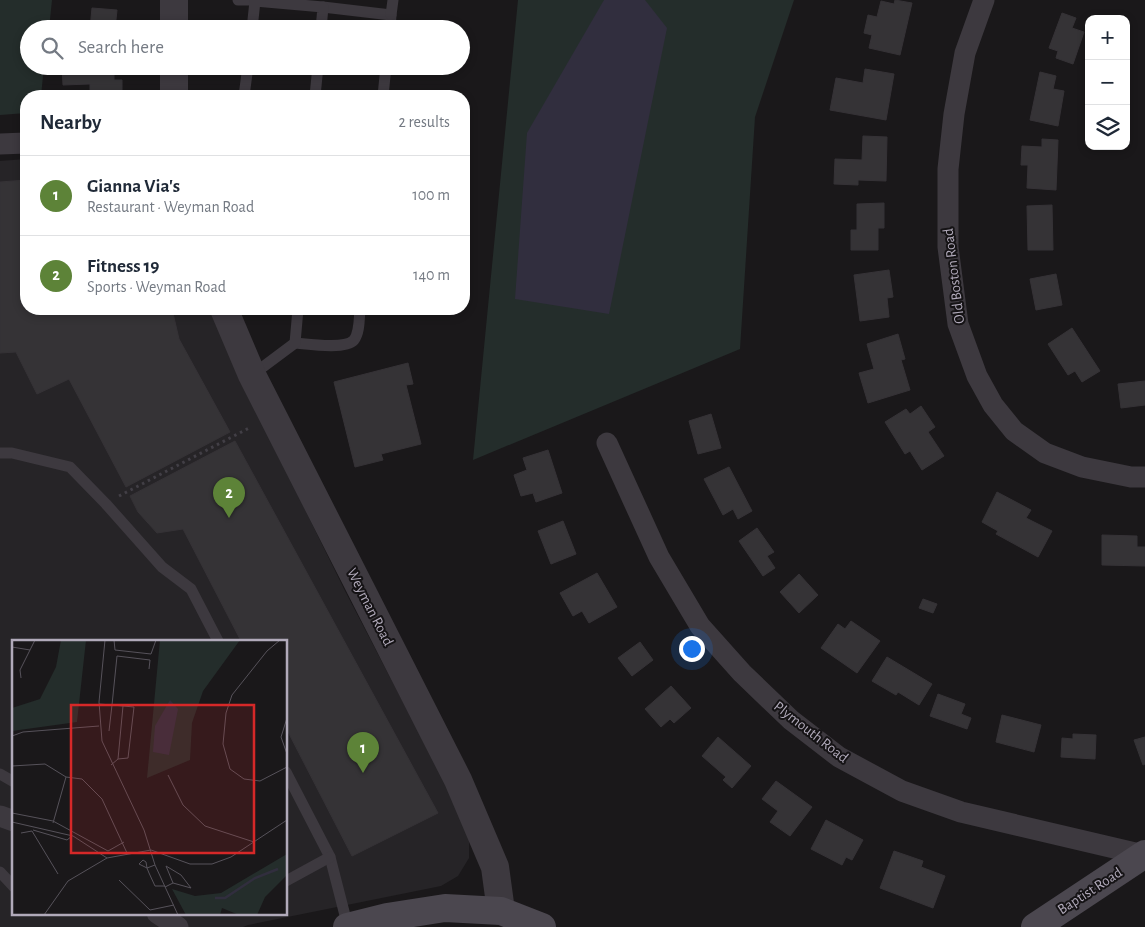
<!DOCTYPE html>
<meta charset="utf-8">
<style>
body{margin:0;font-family:"Alegreya Sans",sans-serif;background:#f2f2f3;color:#1f2937}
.controls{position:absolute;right:15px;top:15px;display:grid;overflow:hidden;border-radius:10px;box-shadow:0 2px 8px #0003}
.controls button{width:45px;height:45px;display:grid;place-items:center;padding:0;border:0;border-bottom:1px solid #e0e1e3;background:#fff;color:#1f2937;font:25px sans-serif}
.you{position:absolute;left:691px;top:648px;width:18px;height:18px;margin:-12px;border:4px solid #fff;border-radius:50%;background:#1a73e8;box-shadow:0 0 0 8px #1a73e833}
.badge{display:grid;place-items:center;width:32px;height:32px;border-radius:50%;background:#5d8338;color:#fff;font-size:16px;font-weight:700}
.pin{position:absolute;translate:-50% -41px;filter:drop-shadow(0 1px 2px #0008)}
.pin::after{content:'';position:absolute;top:26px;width:18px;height:15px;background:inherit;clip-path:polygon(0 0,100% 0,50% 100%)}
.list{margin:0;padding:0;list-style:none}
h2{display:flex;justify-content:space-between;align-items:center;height:65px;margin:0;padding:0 20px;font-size:21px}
h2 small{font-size:16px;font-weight:400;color:#747a83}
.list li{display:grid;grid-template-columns:32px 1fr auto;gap:15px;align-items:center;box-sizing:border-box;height:80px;padding:0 20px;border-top:1px solid #e0e1e3}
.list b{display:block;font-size:19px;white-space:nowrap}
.list p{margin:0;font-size:16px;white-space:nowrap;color:#747a83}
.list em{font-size:16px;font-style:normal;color:#747a83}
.icon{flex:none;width:28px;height:28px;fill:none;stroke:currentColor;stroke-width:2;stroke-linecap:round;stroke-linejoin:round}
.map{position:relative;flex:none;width:1145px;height:927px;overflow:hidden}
.search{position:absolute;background:#fff;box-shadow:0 2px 8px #0003;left:20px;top:20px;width:450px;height:55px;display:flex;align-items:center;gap:12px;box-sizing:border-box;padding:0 18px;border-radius:28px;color:#747a83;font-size:19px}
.panel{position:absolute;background:#fff;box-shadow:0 2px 8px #0003;left:20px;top:90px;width:450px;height:225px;border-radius:20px}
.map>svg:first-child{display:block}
.built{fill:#262427;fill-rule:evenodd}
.green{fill:#242d2b}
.water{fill:#312e3e}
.building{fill:#353336;stroke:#353236}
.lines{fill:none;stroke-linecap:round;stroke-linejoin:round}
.path{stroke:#423f46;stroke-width:3;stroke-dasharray:2.5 4;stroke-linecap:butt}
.service{stroke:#3d393f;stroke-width:11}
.minor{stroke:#3d393f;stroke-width:21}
.tertiary{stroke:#3d393f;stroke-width:28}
.secondary{stroke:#4b474f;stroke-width:28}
.labels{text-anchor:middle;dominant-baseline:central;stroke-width:4;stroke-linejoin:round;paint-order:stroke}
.street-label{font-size:15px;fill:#b1aaba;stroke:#151315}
.inset-river{fill:none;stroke:#312e3e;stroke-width:2.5}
.inset-road{fill:none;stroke:#56525a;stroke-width:1}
.view{fill:#d62828;fill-opacity:0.15;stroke:#d62828;stroke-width:2.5}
.inset-edge{fill:none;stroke:#b1aaba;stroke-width:2.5}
</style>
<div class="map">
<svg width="1145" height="927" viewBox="0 0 1145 927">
<rect width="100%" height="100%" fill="#1a181a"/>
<!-- built -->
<path class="built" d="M26,159V309H213L252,402L345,591L451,794L469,835V858L458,876L441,886L248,925L243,927H0V161ZM14,641H286V913H14Z"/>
<!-- green -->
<g class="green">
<polygon points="0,0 52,0 49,29 29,29 29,66 44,66 41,96 26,96 26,113 0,115"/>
<polygon points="518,0 794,0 755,117 740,349 473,460"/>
</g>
<!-- water -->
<polygon class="water" points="604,0 645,0 667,28 609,314 515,299 527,133"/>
<!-- building -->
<g class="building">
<polygon points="895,0 912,3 900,55 869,48 872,35 864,33 868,15 877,17 881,1 894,4"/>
<polygon points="92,8 117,10 115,29 90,29"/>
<polygon points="1062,13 1076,18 1072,28 1084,32 1073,64 1056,58 1058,51 1049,48"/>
<polygon points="62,66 114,66 114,80 122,80 122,96 90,96 90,84 63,85"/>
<polygon points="865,69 894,74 886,120 830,110 836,78 863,83"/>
<polygon points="1040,72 1056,76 1053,89 1064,91 1058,126 1030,120"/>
<polygon points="863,136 887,137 886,181 858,180 858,185 834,184 835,159 862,160"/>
<polygon points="1042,139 1058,140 1056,190 1027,188 1028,165 1021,165 1022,146 1042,147"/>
<polygon points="26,180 26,309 172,309 179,339 230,432 126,487 69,379 37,394 16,352 0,353 0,182"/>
<polygon points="884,203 884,228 878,228 878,250 851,250 851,230 857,230 857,204"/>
<polygon points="1052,205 1053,250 1028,250 1027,206"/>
<polygon points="889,270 893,297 887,298 889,317 860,321 854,275"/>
<polygon points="1056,274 1062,305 1036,310 1030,279"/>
<polygon points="1072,328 1100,371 1082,382 1075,371 1068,375 1048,344"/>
<polygon points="898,334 905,359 901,360 910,390 868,403 859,373 874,369 867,344"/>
<polygon points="408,363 413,384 406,385 421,444 381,454 383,460 355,467 334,382"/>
<polygon points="1145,381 1145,405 1121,408 1118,384"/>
<polygon points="921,406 935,427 928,432 944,456 922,470 910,451 905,454 885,422 906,409 910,414"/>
<polygon points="711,414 721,448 698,454 689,421"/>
<polygon points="235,441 438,813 352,856 286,728 286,641 241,641 183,529 157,533 138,512 130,496"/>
<polygon points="548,450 562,493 536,502 533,493 521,496 514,475 527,470 523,458"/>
<polygon points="729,467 752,511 738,519 733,509 723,515 704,479"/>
<polygon points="997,492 1031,510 1026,518 1052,531 1038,557 996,534 998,531 982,522"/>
<polygon points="563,521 576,554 551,564 538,531"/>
<polygon points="757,528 774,552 767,556 775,568 763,576 739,541"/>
<polygon points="1102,535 1137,536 1137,547 1145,547 1145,566 1102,565"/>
<polygon points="597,573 617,607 589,623 582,611 573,616 560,593"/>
<polygon points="799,574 818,595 799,613 780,592"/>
<polygon points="923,599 937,604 933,613 919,608"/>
<polygon points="851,621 880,641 857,673 821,648 838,624 845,629"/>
<polygon points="640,642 653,660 632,676 618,658"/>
<polygon points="887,657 932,684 919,705 898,692 896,695 872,681"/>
<polygon points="671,686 691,708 674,723 670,719 661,727 645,709"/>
<polygon points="938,694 965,704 961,714 971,718 967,729 930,716"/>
<polygon points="1002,715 1041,725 1034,752 996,742"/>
<polygon points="1073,734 1096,735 1095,759 1061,757 1062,738 1073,739"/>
<polygon points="718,737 751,766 732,788 723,780 726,777 702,756"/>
<polygon points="1145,737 1145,764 1143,765 1134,740"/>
<polygon points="776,781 812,807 790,836 770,822 778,811 762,799"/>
<polygon points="826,820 863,840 852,860 846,857 842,865 811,849"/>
<polygon points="894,851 923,861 921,867 945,876 933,908 880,888"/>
</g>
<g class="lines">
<!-- path -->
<polyline class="path" points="119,496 251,427"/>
<!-- service -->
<g class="service">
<polyline points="238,0 255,0"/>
<polyline points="323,7 391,15 390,29"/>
<polyline points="391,15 393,0"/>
<polyline points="252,29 255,1 323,7 321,29"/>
<polyline points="244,96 248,66"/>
<polyline points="315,96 318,66"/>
<polyline points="383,96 386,66"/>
<path d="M295,343C308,344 345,350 354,340C360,332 359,318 360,309"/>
<polyline points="252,375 295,343 298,309"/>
<polyline points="0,453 12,453 70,467 106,504 162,567 191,589 218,641"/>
<polyline points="286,772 330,857 348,927"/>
<polyline points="0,774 14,782"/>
<polyline points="0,872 14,887"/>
<polyline points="286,881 330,857"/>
</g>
<!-- minor -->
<g class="minor">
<polyline points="984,0 965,53 954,114 948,169 948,247 958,324 977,376 993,405 1014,431 1045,453 1082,467 1131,477 1145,477"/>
<polyline points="0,144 26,143"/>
<polyline points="607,443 659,557 700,626 742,673 791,720 839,757 902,791 961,812 1144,855"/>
<polyline points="0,816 14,821"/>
<polyline points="157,913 178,927"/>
</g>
<!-- tertiary -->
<g class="tertiary">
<polyline points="174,29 174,0"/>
<polyline points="174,96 174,66"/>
<polyline points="224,309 252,375 458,780 495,867 501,911"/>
</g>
<!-- secondary -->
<g class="secondary">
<polyline points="347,927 387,917 445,908 501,911 542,927"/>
<polyline points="1035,927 1145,854"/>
</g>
</g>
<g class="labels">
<!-- street labels -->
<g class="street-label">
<text transform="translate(954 276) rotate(-97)">Old Boston Road</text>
<text transform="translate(370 607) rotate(63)">Weyman Road</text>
<text transform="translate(811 732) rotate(38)">Plymouth Road</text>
<text transform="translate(1090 891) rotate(-33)">Baptist Road</text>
</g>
</g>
<!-- overview -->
<g transform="translate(12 640)">
<rect width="275" height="275" fill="#1a181a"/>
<path d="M49,0H74L65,82L0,91V68L28,59L44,27ZM148,0H228L191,51L180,83L178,120L135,138ZM275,214V235L253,257L245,275H227L210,268L208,275H174L160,249L183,256L209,253Z" fill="#242d2b"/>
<path d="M158,60L166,69L157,115L141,112L143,86Z" fill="#312e3e"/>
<path class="inset-river" d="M203,258H213L243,238L266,229"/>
<path class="inset-road" d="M93,0L87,62L90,101L132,190L143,225L166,275M102,0L103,10L139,14L144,0M268,0L255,11L220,55L214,73L211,104L218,129L232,139L248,141L275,127M0,7L18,10M9,38L8,30L23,0M87,64L100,65L105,16L138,20L137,29M275,78L269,97L275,114M97,91L100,65L111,66L106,119L99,125M0,96L11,92L87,86M106,119L116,118L122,67L111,66M0,126L33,124L54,137L70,139L90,159L115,213M156,135L171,165L193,186L242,202M0,173L41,181L96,211L112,202M0,182L61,196L95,218M41,183L54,137M21,190L55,200L60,196M9,193L20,191L46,234M131,220L134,222L135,228L127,224ZM143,225L135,228L137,233L143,246H153M154,226L161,243M107,240L138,270L162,265M153,247L161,243L179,248L169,235L154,226M32,275L56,241L95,218L139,210L178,224H200L219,217L275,180"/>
<path class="view" d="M59,65H242V213H59Z"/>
<rect width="275" height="275" class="inset-edge"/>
</g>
</svg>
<div class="controls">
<button>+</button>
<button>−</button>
<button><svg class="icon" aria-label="layers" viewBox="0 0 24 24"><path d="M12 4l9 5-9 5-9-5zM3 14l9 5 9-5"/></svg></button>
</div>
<div class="you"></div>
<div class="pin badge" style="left:363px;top:773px">1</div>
<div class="pin badge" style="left:229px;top:518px">2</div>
<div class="search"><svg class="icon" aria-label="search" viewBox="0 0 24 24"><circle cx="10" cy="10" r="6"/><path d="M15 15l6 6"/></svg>Search here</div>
<section class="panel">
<h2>Nearby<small>2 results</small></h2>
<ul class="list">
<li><span class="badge">1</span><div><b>Gianna Via's</b><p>Restaurant · Weyman Road</p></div><em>100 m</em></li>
<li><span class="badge">2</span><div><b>Fitness 19</b><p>Sports · Weyman Road</p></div><em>140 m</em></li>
</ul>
</section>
</div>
